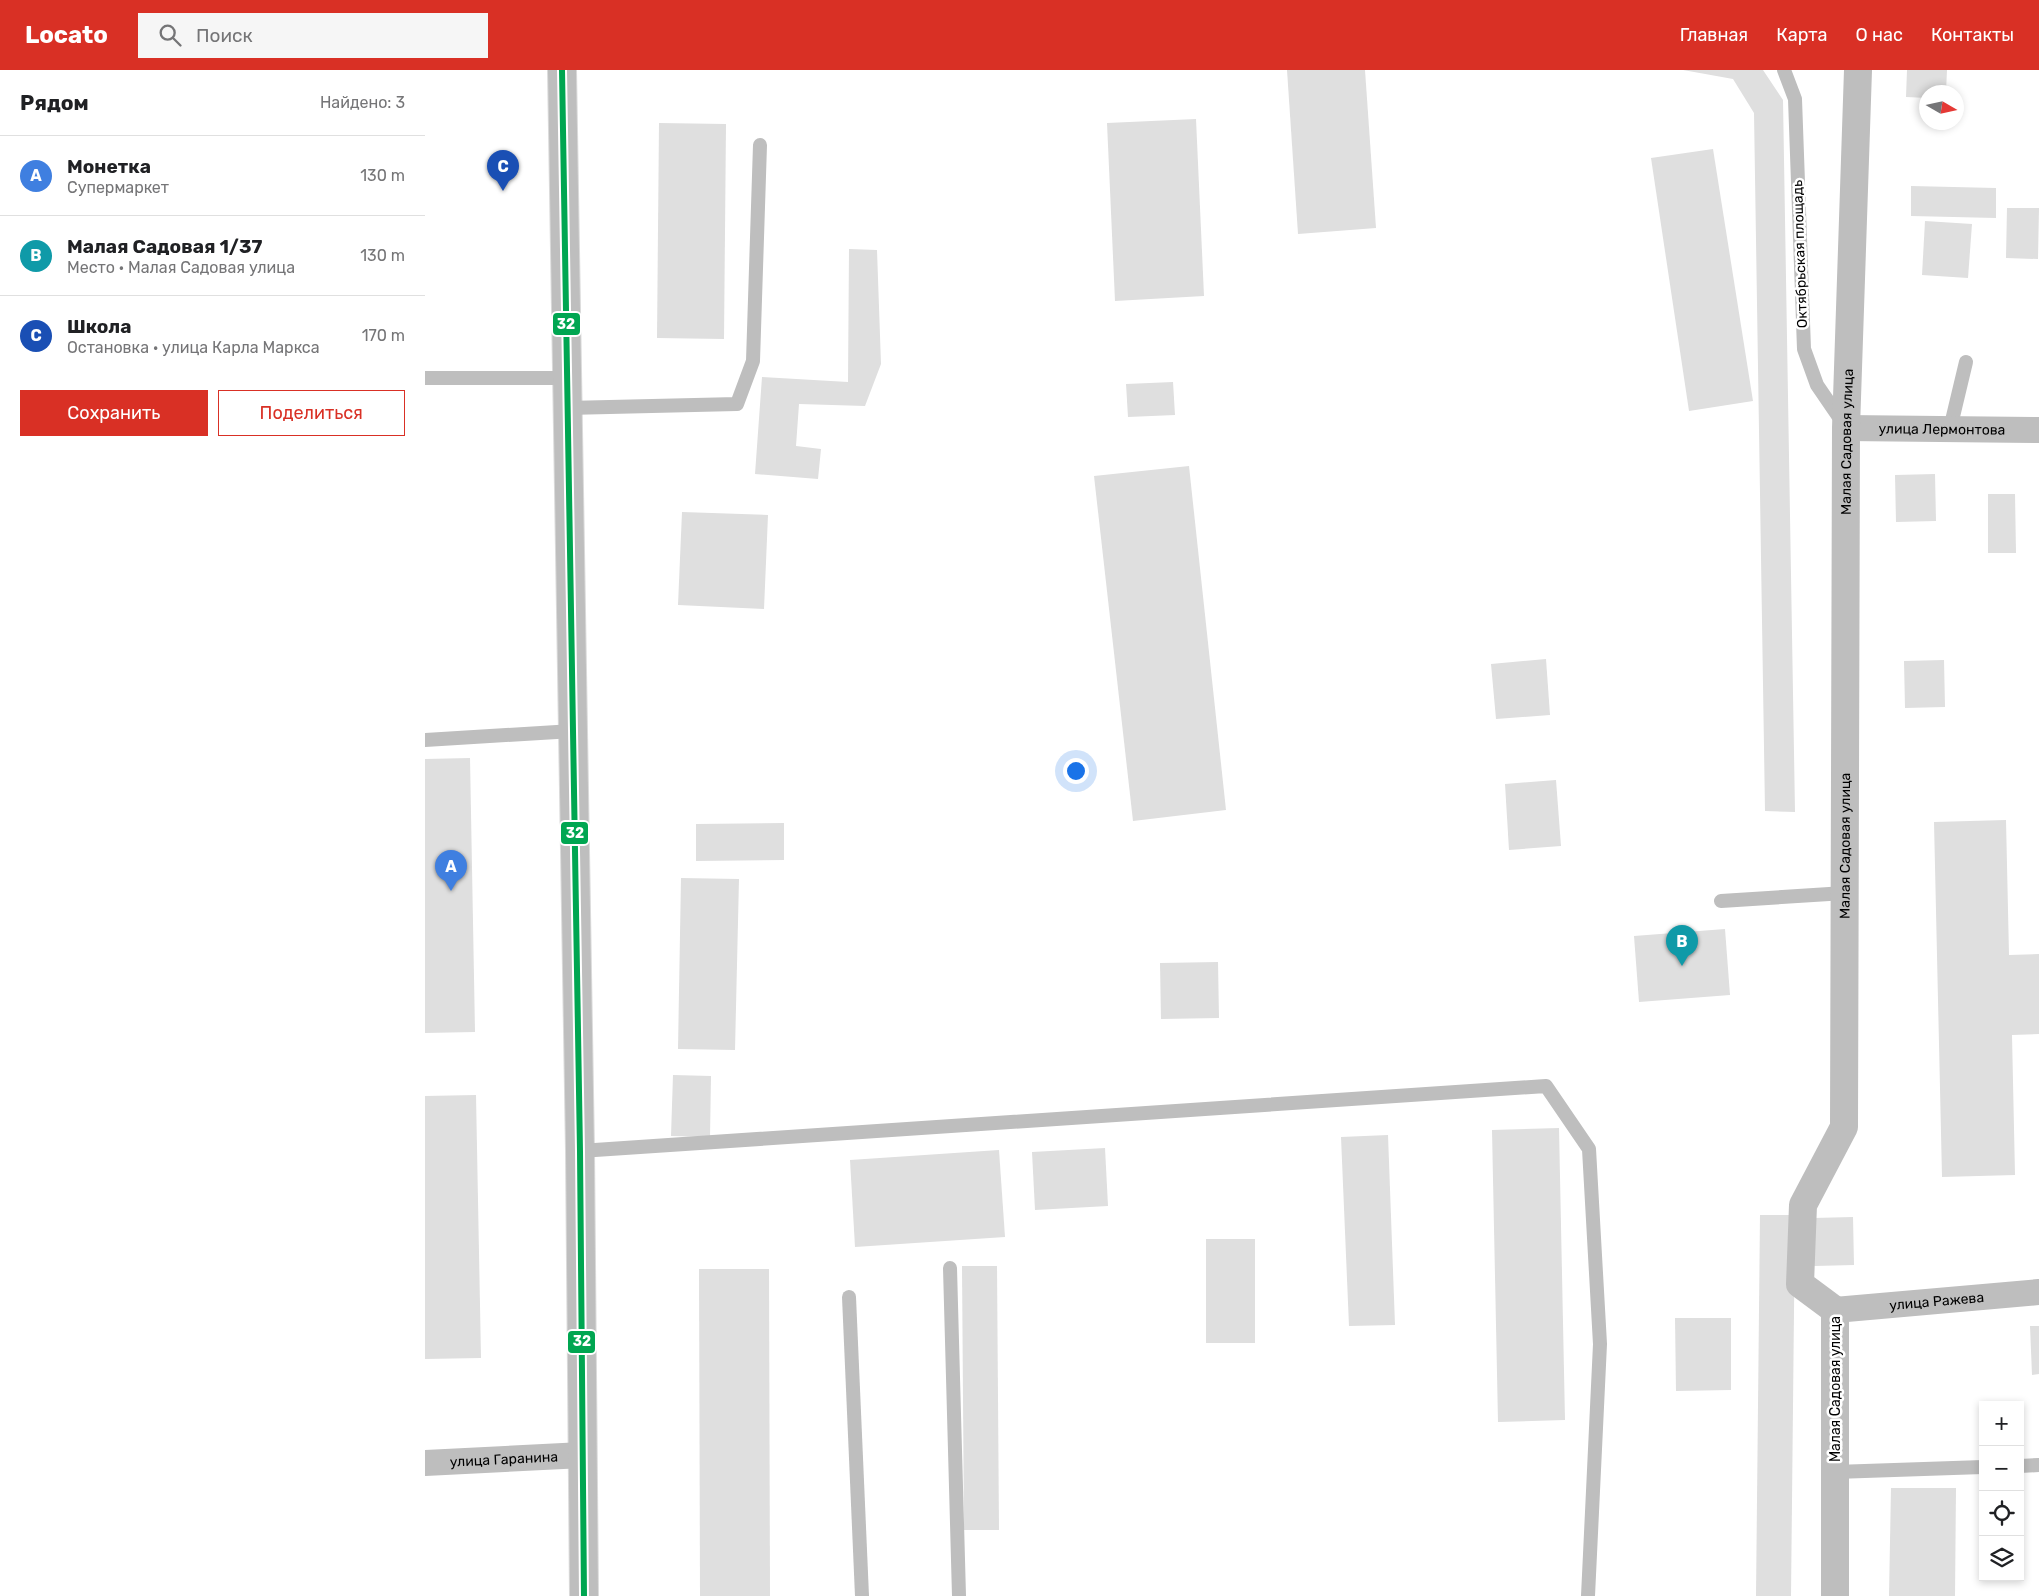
<!DOCTYPE html>
<html lang="ru">
<meta charset="utf-8">
<style>
body{margin:0;font-family:Rubik,sans-serif;background:#f6f6f6;color:#202124}
.controls{position:absolute;right:15px;bottom:15px;display:grid;overflow:hidden;border-radius:0px;box-shadow:0 2px 8px #0003}
.controls button{width:45px;height:45px;display:grid;place-items:center;padding:0;border:0;border-bottom:1px solid #e0e0e0;background:#fff;color:#202124;font:25px sans-serif}
.compass{position:absolute;left:1494px;top:15px;width:45px;height:45px;border-radius:50%;background:#fff;box-shadow:0 2px 8px #0003;rotate:99deg}
.you{position:absolute;left:650px;top:700px;width:18px;height:18px;margin:-12px;border:4px solid #fff;border-radius:50%;background:#1a73e8;box-shadow:0 0 0 8px #1a73e833}
.badge{display:grid;place-items:center;width:32px;height:32px;border-radius:50%;background:#d93025;color:#fff;font-size:16px;font-weight:700}
.pin{position:absolute;translate:-50% -41px;filter:drop-shadow(0 1px 2px #0008)}
.pin::after{content:'';position:absolute;top:26px;width:18px;height:15px;background:inherit;clip-path:polygon(0 0,100% 0,50% 100%)}
.list{margin:0;padding:0;list-style:none}
h2{display:flex;justify-content:space-between;align-items:center;height:65px;margin:0;padding:0 20px;font-size:21px}
h2 small{font-size:16px;font-weight:400;color:#757577}
.list li{display:grid;grid-template-columns:32px 1fr auto;gap:15px;align-items:center;box-sizing:border-box;height:80px;padding:0 20px;border-top:1px solid #e0e0e0}
.list b{display:block;font-size:19px;white-space:nowrap}
.list p{margin:0;font-size:16px;white-space:nowrap;color:#757577}
.list em{font-size:16px;font-style:normal;color:#757577}
.actions{display:flex;gap:10px;padding:15px 20px}
.actions a{flex:1;padding:11px 0;border:1px solid #d93025;border-radius:0px;text-align:center;font-size:18px;color:#d93025}
.actions .main{background:#d93025;color:#fff}
.icon{flex:none;width:28px;height:28px;fill:none;stroke:currentColor;stroke-width:2;stroke-linecap:round;stroke-linejoin:round}
.map{position:relative;flex:none;width:1614px;height:1526px;overflow:hidden}
header{display:flex;align-items:center;gap:30px;box-sizing:border-box;height:70px;padding:0 25px;background:#d93025;color:#fff}
header strong{font-size:24px}
nav{display:flex;gap:28px;margin-inline-start:auto;font-size:18px}
.search{width:350px;height:45px;background:#f6f6f6;display:flex;align-items:center;gap:12px;box-sizing:border-box;padding:0 18px;border-radius:0px;color:#757577;font-size:19px}
main{display:flex}
aside{flex:1;background:#fff}
.map>svg:first-child{display:block}
.building{fill:#dfdfdf}
.lines{fill:none;stroke-linecap:round;stroke-linejoin:round}
.primary-casing{stroke:#dbdbdb;stroke-width:30}
.service{stroke:#bebebe;stroke-width:14}
.minor{stroke:#bebebe;stroke-width:26}
.tertiary{stroke:#bebebe;stroke-width:28}
.primary{stroke:#bebebe;stroke-width:28}
.bus-1-casing{stroke:#fff;stroke-width:10}
.bus-1{stroke:#00a651;stroke-width:6}
.labels{text-anchor:middle;dominant-baseline:central;stroke-width:5;stroke-linejoin:round;paint-order:stroke}
.street-label{font-size:14px;fill:#000;stroke:#fff}
.line-badge{stroke:#fff;stroke-width:2}
.badge-label{font-size:14px;text-anchor:middle;font-weight:bold;fill:#fff}
</style>
<header>
<strong>Locato</strong>
<div class="search"><svg class="icon" aria-label="search" viewBox="0 0 24 24"><circle cx="10" cy="10" r="6"/><path d="M15 15l6 6"/></svg>Поиск</div>
<nav><a>Главная</a><a>Карта</a><a>О нас</a><a>Контакты</a></nav>
</header>
<main>
<aside>
<h2>Рядом<small>Найдено: 3</small></h2>
<ul class="list">
<li><span class="badge" style="background:#3f7fe0">A</span><div><b>Монетка</b><p>Супермаркет</p></div><em>130 m</em></li>
<li><span class="badge" style="background:#0f9aa8">B</span><div><b>Малая Садовая 1/37</b><p>Место · Малая Садовая улица</p></div><em>130 m</em></li>
<li><span class="badge" style="background:#1a4fb4">C</span><div><b>Школа</b><p>Остановка · улица Карла Маркса</p></div><em>170 m</em></li>
</ul>
<div class="actions"><a class="main">Сохранить</a><a>Поделиться</a></div>
</aside>
<div class="map">
<svg width="1614" height="1526" viewBox="0 0 1614 1526">
<rect width="100%" height="100%" fill="#fff"/>
<!-- building -->
<g class="building">
<polygon points="862,0 940,0 951,158 873,164"/>
<polygon points="1258,0 1338,0 1358,30 1370,742 1340,741 1329,43 1308,9"/>
<polygon points="1482,0 1522,0 1521,22 1502,22 1502,28 1481,27"/>
<polygon points="771,49 779,226 690,231 682,53"/>
<polygon points="234,53 301,54 299,269 232,268"/>
<polygon points="1288,79 1328,331 1264,341 1226,88"/>
<polygon points="1486,116 1571,118 1571,148 1486,146"/>
<polygon points="1582,138 1614,138 1613,189 1581,188"/>
<polygon points="1500,151 1547,154 1543,208 1497,205"/>
<polygon points="424,179 452,180 456,294 440,336 374,334 371,376 396,379 393,409 330,404 337,307 423,312"/>
<polygon points="748,312 750,345 703,347 701,314"/>
<polygon points="764,396 801,740 708,751 669,406"/>
<polygon points="1510,404 1511,451 1471,452 1470,405"/>
<polygon points="1563,424 1590,424 1591,483 1563,483"/>
<polygon points="257,442 343,445 339,539 253,535"/>
<polygon points="1121,589 1125,645 1071,649 1066,594"/>
<polygon points="1519,590 1520,637 1480,638 1479,591"/>
<polygon points="45,688 50,962 0,963 0,689"/>
<polygon points="1131,710 1136,776 1084,780 1080,714"/>
<polygon points="1581,750 1584,885 1614,884 1614,964 1587,965 1590,1105 1517,1107 1509,752"/>
<polygon points="359,753 359,790 271,791 271,754"/>
<polygon points="256,808 314,809 310,980 253,979"/>
<polygon points="1300,859 1305,925 1214,932 1209,866"/>
<polygon points="793,892 794,948 736,949 735,893"/>
<polygon points="248,1005 286,1006 285,1067 246,1066"/>
<polygon points="51,1025 56,1288 0,1289 0,1026"/>
<polygon points="1134,1058 1140,1350 1073,1352 1067,1060"/>
<polygon points="963,1065 970,1255 924,1256 916,1067"/>
<polygon points="680,1078 683,1136 610,1140 607,1082"/>
<polygon points="574,1080 580,1167 430,1177 425,1090"/>
<polygon points="1335,1145 1370,1145 1366,1526 1331,1526"/>
<polygon points="1428,1147 1429,1195 1389,1196 1388,1148"/>
<rect x="781" y="1169" width="49" height="104"/>
<polygon points="537,1196 572,1196 574,1460 539,1460"/>
<polygon points="274,1199 344,1199 345,1526 275,1526"/>
<polygon points="1250,1248 1306,1248 1306,1320 1251,1321"/>
<polygon points="1605,1256 1614,1256 1614,1304 1607,1305"/>
<polygon points="1466,1418 1531,1418 1530,1526 1464,1526"/>
</g>
<g class="lines">
<defs>
<polyline id="primary" points="137,0 155,1081 159,1526"/>
</defs>
<!-- primary casing -->
<use href="#primary" class="primary-casing"/>
<!-- service -->
<g class="service">
<polyline points="1359,0 1370,29 1379,279 1392,315 1418,353"/>
<polyline points="0,308 141,308"/>
<polyline points="142,338 312,334 328,291 335,75"/>
<polyline points="1525,359 1541,292"/>
<polyline points="0,670 148,661"/>
<polyline points="1296,831 1420,823"/>
<polyline points="155,1081 1121,1016 1164,1079 1175,1274 1163,1526"/>
<polyline points="525,1198 534,1526"/>
<polyline points="424,1227 437,1526"/>
<polyline points="1595,1396 1614,1395"/>
<polyline points="1410,1402 1558,1397"/>
</g>
<!-- minor -->
<g class="minor">
<path id="s1" d="M1421,358L1614,360"/>
<path id="s2" d="M1410,1240L1614,1222"/>
<path id="s3" d="M0,1393L158,1385"/>
</g>
<!-- tertiary -->
<path class="tertiary" id="s4" d="M1410,1526V1240L1375,1214L1378,1135L1419,1057L1421,358L1433,0"/>
<!-- primary -->
<use href="#primary" class="primary"/>
<defs>
<polyline id="bus-1" points="137,0 155,1081 159,1526"/>
</defs>
<!-- bus-1 casing -->
<use href="#bus-1" class="bus-1-casing"/>
<!-- bus-1 -->
<use href="#bus-1" class="bus-1"/>
</g>
<g class="labels">
<!-- street labels -->
<g class="street-label">
<text transform="translate(1375 184) rotate(-92)">Октябрьская площадь</text>
<text stroke="none"><textPath href="#s1" startOffset="96">улица Лермонтова</textPath></text>
<text stroke="none"><textPath href="#s4" startOffset="1182">Малая Садовая улица</textPath></text>
<text stroke="none"><textPath href="#s4" startOffset="778">Малая Садовая улица</textPath></text>
<text stroke="none"><textPath href="#s2" startOffset="102">улица Ражева</textPath></text>
<text transform="translate(1410 1319) rotate(-90)">Малая Садовая улица</text>
<text stroke="none"><textPath href="#s3" startOffset="79">улица Гаранина</textPath></text>
</g>
</g>
<g class="line-badge">
<rect x="127" y="242" width="29" height="24" rx="5" fill="#00a651"/>
<rect x="135" y="751" width="29" height="24" rx="5" fill="#00a651"/>
<rect x="142" y="1260" width="29" height="24" rx="5" fill="#00a651"/>
</g>
<g class="badge-label">
<text x="141" y="259">32</text>
<text x="150" y="768">32</text>
<text x="157" y="1276">32</text>
</g>
</svg>
<div class="controls">
<button>+</button>
<button>−</button>
<button><svg class="icon" aria-label="locate" viewBox="0 0 24 24"><circle cx="12" cy="12" r="6"/><path d="M12 2v4M12 18v4M2 12h4M18 12h4"/></svg></button>
<button><svg class="icon" aria-label="layers" viewBox="0 0 24 24"><path d="M12 4l9 5-9 5-9-5zM3 14l9 5 9-5"/></svg></button>
</div>
<svg class="compass" viewBox="-18 -18 36 36"><path d="M0-13l5 13h-10z" fill="#e53935"/><path d="M0 13l5-13h-10z" fill="#757577"/></svg>
<div class="you"></div>
<div class="pin badge" style="left:26px;top:821px;background:#3f7fe0">A</div>
<div class="pin badge" style="left:1257px;top:896px;background:#0f9aa8">B</div>
<div class="pin badge" style="left:78px;top:121px;background:#1a4fb4">C</div>
</div>
</main>
